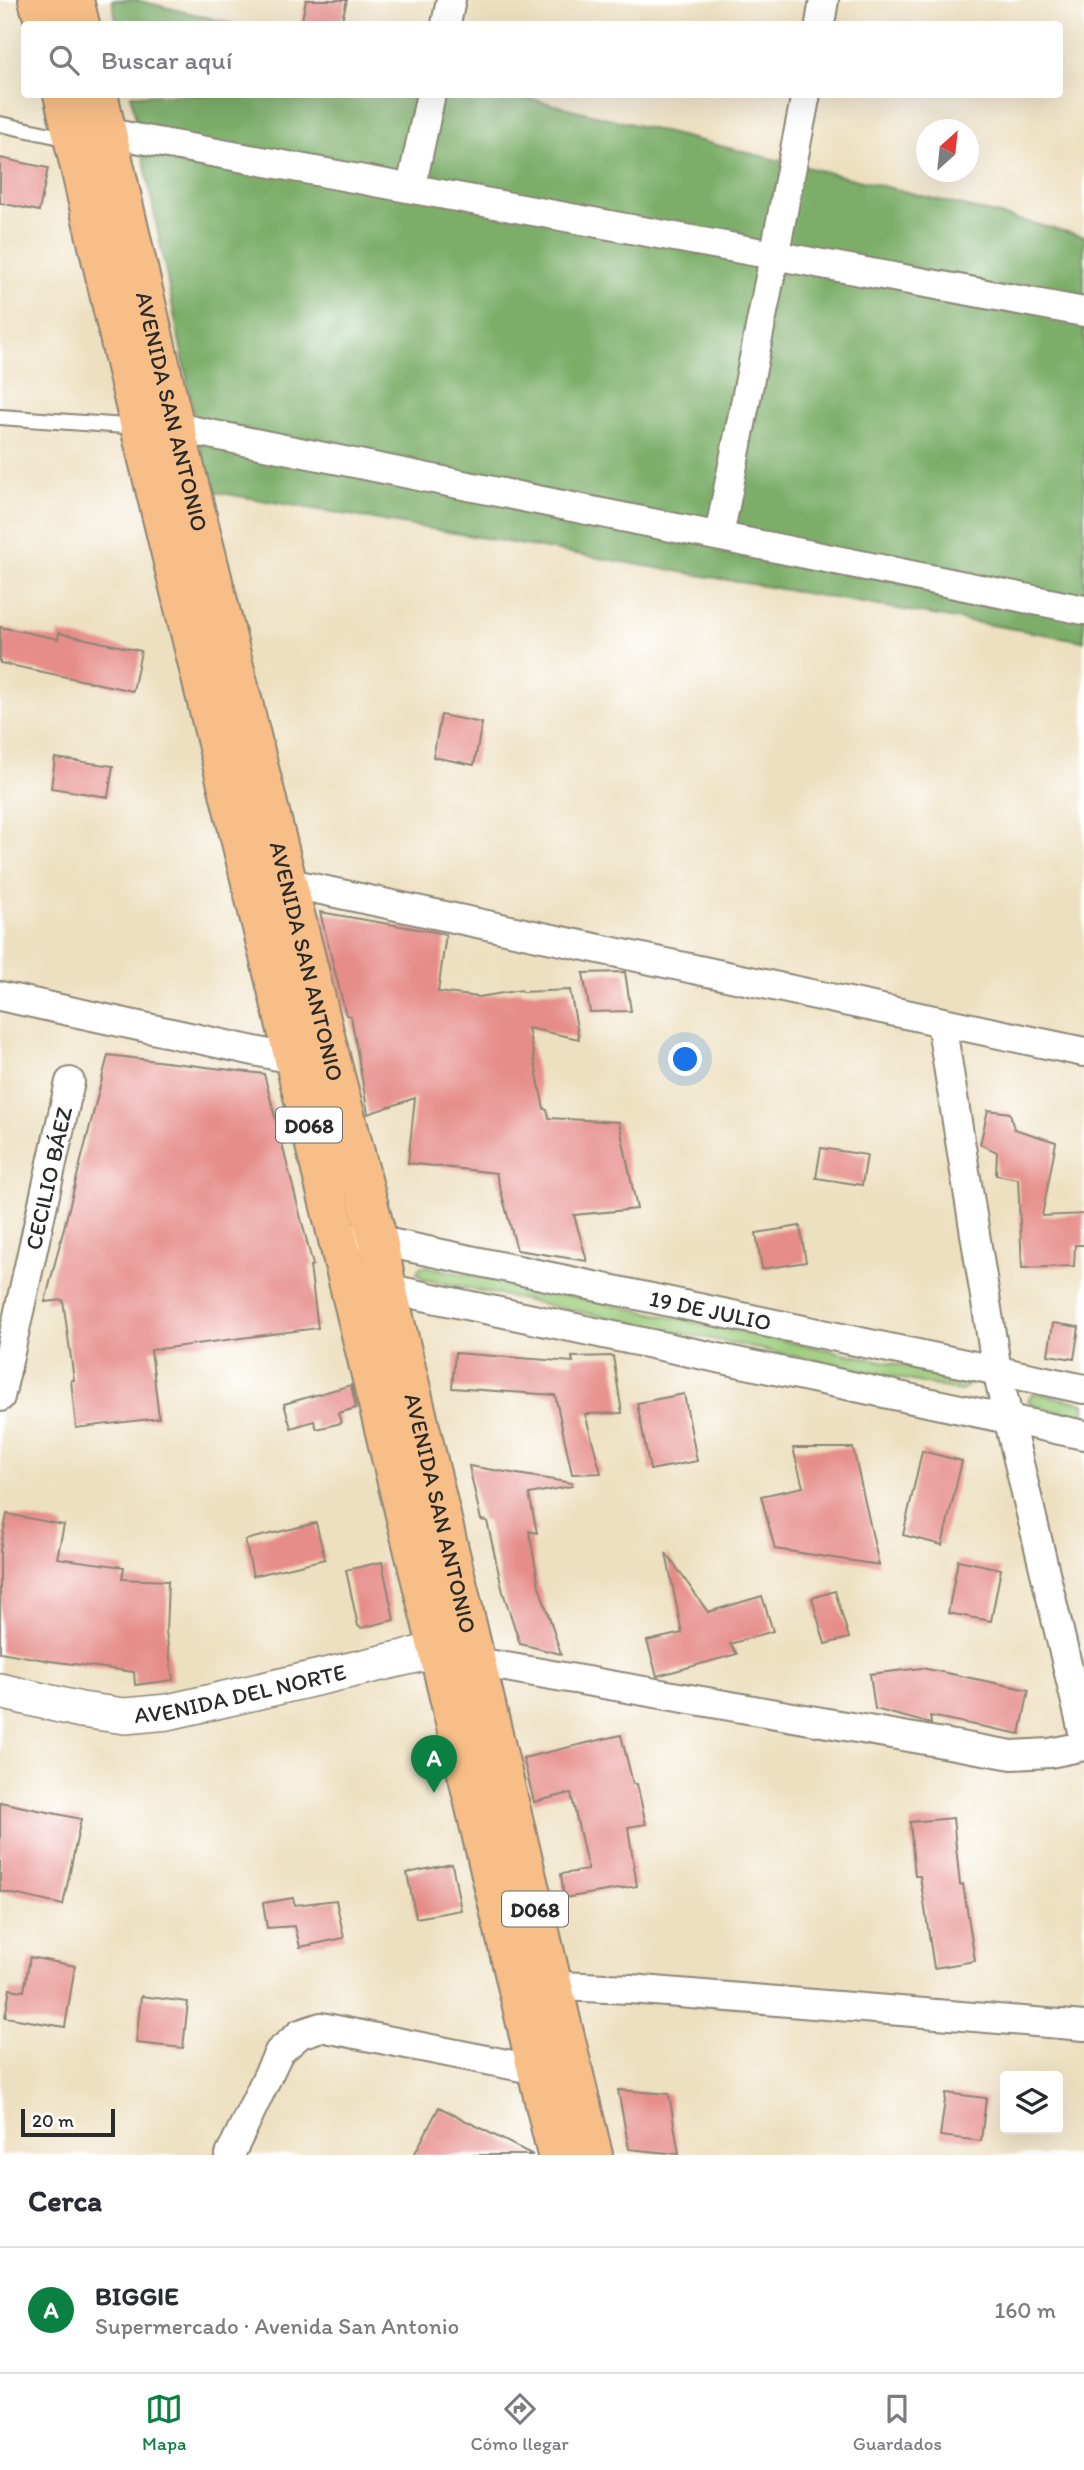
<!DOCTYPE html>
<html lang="es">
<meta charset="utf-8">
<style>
body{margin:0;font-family:Itim,sans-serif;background:#f7f7f7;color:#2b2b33}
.controls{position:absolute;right:21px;bottom:21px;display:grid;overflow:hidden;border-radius:7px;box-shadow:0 7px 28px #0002}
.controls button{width:63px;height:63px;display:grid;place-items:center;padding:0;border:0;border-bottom:2px solid #e1e1e2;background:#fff;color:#2b2b33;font:35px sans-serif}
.compass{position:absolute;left:916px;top:119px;width:63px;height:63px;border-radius:50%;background:#fff;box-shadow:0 7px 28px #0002;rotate:27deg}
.scale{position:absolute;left:21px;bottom:18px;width:94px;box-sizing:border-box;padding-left:7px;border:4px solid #2b2b2b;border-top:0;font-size:19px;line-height:24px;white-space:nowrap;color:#2b2b2b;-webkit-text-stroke:5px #fff;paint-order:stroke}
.you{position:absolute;left:686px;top:1060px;width:24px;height:24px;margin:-18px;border:5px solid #fff;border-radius:50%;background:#1a73e8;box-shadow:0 0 0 10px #1a73e833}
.badge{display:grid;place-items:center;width:46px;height:46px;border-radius:50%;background:#0b8043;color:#fff;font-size:23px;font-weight:700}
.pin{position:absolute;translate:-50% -58px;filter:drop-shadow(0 2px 4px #0008)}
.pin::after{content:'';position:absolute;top:37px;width:24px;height:21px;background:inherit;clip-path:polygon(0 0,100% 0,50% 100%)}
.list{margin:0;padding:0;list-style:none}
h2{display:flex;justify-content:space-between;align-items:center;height:91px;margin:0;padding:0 28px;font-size:30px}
h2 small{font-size:23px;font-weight:400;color:#7c7c81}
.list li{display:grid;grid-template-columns:46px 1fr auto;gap:21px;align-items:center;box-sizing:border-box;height:126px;padding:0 28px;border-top:2px solid #e1e1e2}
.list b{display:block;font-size:26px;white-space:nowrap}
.list p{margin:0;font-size:23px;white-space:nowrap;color:#7c7c81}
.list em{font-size:23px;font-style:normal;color:#7c7c81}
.icon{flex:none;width:38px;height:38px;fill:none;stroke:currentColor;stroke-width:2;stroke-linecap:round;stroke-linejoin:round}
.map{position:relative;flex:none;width:1084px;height:2155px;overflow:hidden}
.search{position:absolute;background:#fff;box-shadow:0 7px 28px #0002;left:21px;right:21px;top:21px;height:77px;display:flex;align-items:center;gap:18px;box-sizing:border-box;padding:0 24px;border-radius:7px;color:#7c7c81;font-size:26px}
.sheet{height:217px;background:#fff}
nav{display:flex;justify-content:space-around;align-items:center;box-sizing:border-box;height:98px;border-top:2px solid #e1e1e2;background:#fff;font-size:19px;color:#7c7c81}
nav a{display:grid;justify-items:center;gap:4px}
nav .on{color:#0b8043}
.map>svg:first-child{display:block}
.green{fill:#9bca79;stroke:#637a52;stroke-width:2}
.forest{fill:#7cae69;stroke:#546c4a;stroke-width:2}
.building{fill:#e68d89}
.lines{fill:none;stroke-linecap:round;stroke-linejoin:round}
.service-casing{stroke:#8c8676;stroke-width:18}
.minor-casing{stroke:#8c8676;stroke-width:32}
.tertiary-casing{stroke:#8c8676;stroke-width:38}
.primary-casing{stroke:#8c8676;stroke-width:42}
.service{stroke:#fff;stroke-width:14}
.minor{stroke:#fff;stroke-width:28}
.tertiary{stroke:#fff;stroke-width:35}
.primary{stroke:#f7be87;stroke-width:38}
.labels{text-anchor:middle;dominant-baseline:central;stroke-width:7;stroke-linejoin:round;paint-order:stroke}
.shield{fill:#fff;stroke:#6b6b6b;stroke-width:2}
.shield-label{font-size:21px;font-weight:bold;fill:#2b2b2b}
.street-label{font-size:23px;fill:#2b2b2b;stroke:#fff}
</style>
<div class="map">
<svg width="1084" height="2155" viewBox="0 0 1084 2155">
<rect width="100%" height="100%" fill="#fff"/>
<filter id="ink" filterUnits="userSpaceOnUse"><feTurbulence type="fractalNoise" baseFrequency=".0143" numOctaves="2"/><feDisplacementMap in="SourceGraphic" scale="14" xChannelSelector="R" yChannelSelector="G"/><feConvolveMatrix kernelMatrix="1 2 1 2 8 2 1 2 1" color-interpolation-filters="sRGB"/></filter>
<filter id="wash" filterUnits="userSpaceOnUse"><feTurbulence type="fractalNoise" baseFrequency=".00686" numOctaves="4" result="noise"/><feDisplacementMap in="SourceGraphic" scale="28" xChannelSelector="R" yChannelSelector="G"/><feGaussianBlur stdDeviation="1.57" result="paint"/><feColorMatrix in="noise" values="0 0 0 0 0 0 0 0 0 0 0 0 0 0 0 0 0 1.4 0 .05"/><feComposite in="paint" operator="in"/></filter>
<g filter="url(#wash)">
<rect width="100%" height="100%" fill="#ede0c0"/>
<!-- green -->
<g class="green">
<polygon points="424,1266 963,1378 968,1386 961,1391 423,1279 417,1273 420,1267"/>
<polygon points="1035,1393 1084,1403 1084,1416 1034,1406 1028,1400 1032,1394"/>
</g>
<!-- forest -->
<g class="forest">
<polygon points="112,0 136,0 234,24 117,24"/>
<polygon points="131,95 515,95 1084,236 1084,641 209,491"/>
</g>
<g id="blocks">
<!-- building -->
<g class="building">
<polygon points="306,0 347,0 341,24 301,24"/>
<polygon points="0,158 48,168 39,211 0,203"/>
<polygon points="0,627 58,639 59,633 141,651 133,691 0,663"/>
<polygon points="441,715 482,723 474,765 433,757"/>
<polygon points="55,758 113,766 108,797 51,788"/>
<polygon points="320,912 446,934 438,992 479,997 521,990 522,992 570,990 579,1039 528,1028 544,1109 547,1110 549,1118 619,1122 637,1209 574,1215 587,1261 517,1250 496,1173 408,1163 415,1098 368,1114 351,1016 346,1015"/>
<polygon points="625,972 631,1011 590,1012 583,973"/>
<polygon points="108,1055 264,1074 313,1265 310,1266 318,1328 151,1350 159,1418 76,1428 71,1380 74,1380 63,1300 45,1302"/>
<polygon points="988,1110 1010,1113 1014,1129 1056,1142 1042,1216 1084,1214 1084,1245 1075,1245 1074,1266 1022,1268 1018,1179 996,1175 997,1152 980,1144"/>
<polygon points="821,1148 867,1155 862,1185 816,1178"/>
<polygon points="800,1226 806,1262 762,1269 756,1233"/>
<polygon points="1053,1323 1079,1327 1074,1359 1048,1355"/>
<polygon points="455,1353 573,1362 572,1357 613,1356 622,1413 585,1414 601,1473 572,1474 555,1395 452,1388"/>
<polygon points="351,1385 356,1408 338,1413 341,1423 317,1429 314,1421 291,1428 284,1404"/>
<polygon points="684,1394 697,1461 650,1470 637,1403"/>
<polygon points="793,1448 853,1448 879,1565 775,1549 761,1496 803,1487"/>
<polygon points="922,1451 962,1461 942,1545 903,1535"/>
<polygon points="469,1466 572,1483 572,1486 529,1494 537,1533 529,1531 539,1586 561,1654 520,1644 503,1592 487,1521 481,1520"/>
<polygon points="7,1514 64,1525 57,1558 124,1567 122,1579 168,1581 166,1632 173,1680 135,1685 134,1672 50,1661 0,1652 0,1550"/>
<polygon points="316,1523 325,1559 253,1576 245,1540"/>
<polygon points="666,1553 708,1612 762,1596 773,1631 730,1644 737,1654 657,1676 647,1641 682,1633"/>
<polygon points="958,1560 1001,1569 991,1621 948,1613"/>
<polygon points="382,1562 394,1620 361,1628 358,1626 346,1570"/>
<polygon points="835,1591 849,1638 825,1644 812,1598"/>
<polygon points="922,1668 1029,1690 1020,1734 930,1716 931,1724 875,1709 870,1674"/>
<polygon points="621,1735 633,1784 637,1784 646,1824 628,1827 637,1886 564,1898 561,1874 588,1870 571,1793 534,1802 523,1758"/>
<polygon points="0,1802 81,1819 63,1905 0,1891"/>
<polygon points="953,1818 960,1885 963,1884 975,1961 934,1968 920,1876 915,1876 910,1822"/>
<polygon points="452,1864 461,1910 416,1918 407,1873"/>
<polygon points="293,1898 295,1905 336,1900 344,1938 300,1947 295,1926 267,1928 263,1903"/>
<polygon points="30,1957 75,1966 65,2027 5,2017 10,1989 24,1991"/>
<polygon points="141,1996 188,2002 183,2048 136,2043"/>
<polygon points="618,2090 669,2094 679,2154 629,2149"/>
<polygon points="946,2093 986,2098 981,2141 940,2136"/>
<polygon points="439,2107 533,2155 414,2155"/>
</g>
</g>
</g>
<g filter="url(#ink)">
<use href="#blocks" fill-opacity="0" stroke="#8c8676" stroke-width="2"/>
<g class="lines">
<defs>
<g id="service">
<polyline points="0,124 70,139"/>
<polyline points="0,417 139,427"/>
</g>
<g id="minor">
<polyline points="446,24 451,0"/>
<polyline points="820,24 824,0"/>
<polyline points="92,136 108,133 1084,312"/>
<polyline points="411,188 431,94"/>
<polyline points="175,427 1084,610"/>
<polyline points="719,536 806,94"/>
<polyline points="289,883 1084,1052"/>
<polyline points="0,996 310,1063"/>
<polyline points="941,1022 997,1371 1084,1736"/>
<path id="s1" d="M361,1237L1084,1389"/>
<polyline points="371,1285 1084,1435"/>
<path id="s2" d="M0,1397L70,1082"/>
<polyline points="477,1662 1012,1755 1050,1753 1084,1746"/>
<polyline points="536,1985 630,1989 1084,2026"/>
<polyline points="230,2155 279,2052 300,2034 321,2027 552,2073"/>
</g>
<g id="tertiary">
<path id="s3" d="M0,1691L81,1710L125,1716L168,1712L438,1650L465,1658"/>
</g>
<g id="primary">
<polyline points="38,0 45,24"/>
<polyline points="74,0 80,24"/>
<polyline points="63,94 140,427 438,1650 557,2155"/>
<path id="s4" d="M98,94L169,403L333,1068L378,1241L387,1288L593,2155"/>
</g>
</defs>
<!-- service casing -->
<use href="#service" class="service-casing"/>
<!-- minor casing -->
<use href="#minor" class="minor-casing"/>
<!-- tertiary casing -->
<use href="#tertiary" class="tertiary-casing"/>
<!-- primary casing -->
<use href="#primary" class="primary-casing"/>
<!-- service -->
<use href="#service" class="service"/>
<!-- minor -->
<use href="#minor" class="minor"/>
<!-- tertiary -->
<use href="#tertiary" class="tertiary"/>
<!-- primary -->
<use href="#primary" class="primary"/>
</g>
</g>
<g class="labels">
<!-- shield labels -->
<g class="shield">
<rect x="276" y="1107.5" width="66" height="35" rx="5"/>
<rect x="502" y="1891.5" width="66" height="35" rx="5"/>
</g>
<g class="shield-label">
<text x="309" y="1125">D068</text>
<text x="535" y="1909">D068</text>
</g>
<!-- street labels -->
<g class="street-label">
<text stroke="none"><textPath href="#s4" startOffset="326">AVENIDA SAN ANTONIO</textPath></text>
<text stroke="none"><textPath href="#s4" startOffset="892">AVENIDA SAN ANTONIO</textPath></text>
<text stroke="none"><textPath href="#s2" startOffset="224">CECILIO BÁEZ</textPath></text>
<text stroke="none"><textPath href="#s1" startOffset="357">19 DE JULIO</textPath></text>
<text stroke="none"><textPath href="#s4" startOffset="1460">AVENIDA SAN ANTONIO</textPath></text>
<text stroke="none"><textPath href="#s3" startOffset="245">AVENIDA DEL NORTE</textPath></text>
</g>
</g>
</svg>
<div class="controls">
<button><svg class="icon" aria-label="layers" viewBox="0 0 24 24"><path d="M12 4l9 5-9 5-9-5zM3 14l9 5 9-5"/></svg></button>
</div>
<svg class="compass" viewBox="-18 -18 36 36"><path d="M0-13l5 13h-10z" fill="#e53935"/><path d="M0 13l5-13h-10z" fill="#7c7c81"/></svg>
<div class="scale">20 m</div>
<div class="you"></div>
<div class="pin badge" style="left:434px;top:1793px">A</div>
<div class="search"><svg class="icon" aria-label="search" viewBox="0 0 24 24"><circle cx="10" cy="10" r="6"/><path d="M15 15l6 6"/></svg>Buscar aquí</div>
</div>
<section class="sheet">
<h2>Cerca<small></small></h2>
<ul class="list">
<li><span class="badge">A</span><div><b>BIGGIE</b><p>Supermercado · Avenida San Antonio</p></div><em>160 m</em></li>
</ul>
</section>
<nav>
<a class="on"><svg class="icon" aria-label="map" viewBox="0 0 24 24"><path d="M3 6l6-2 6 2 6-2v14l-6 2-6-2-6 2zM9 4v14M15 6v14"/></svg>Mapa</a>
<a><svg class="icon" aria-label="directions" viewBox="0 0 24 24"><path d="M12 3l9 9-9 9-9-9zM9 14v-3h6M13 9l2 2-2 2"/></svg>Cómo llegar</a>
<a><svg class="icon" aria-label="saved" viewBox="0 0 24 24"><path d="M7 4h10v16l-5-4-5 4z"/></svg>Guardados</a>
</nav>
